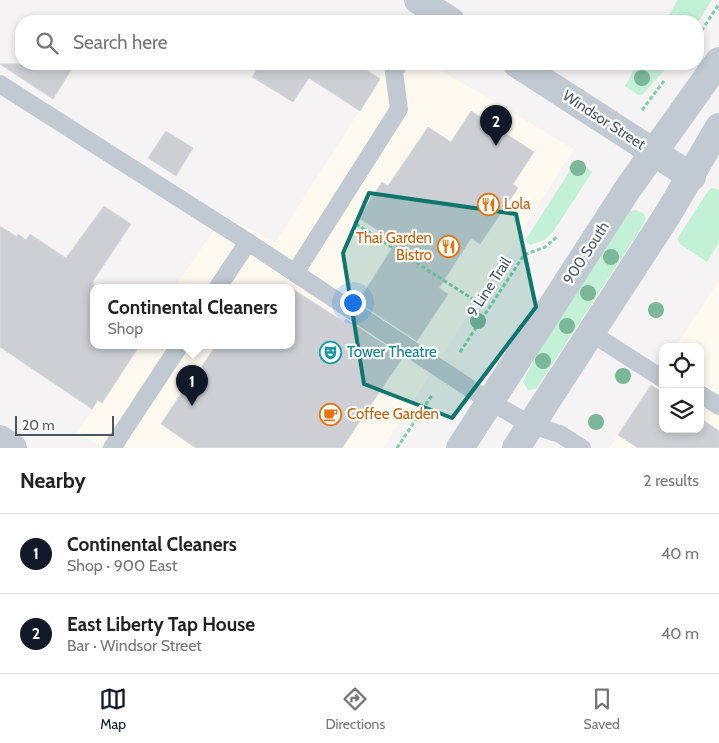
<!DOCTYPE html>
<meta charset="utf-8">
<style>
body{margin:0;font-family:Cabin,sans-serif;background:#f6f6f6;color:#222}
.controls{position:absolute;right:15px;bottom:15px;display:grid;overflow:hidden;border-radius:10px;box-shadow:0 2px 8px #0003}
.controls button{width:45px;height:45px;display:grid;place-items:center;padding:0;border:0;border-bottom:1px solid #e0e0e0;background:#fff;color:#222;font:25px sans-serif}
.scale{position:absolute;left:15px;bottom:12px;width:99px;box-sizing:border-box;padding-left:5px;border:2px solid #4a5661;border-top:0;font-size:14px;line-height:18px;white-space:nowrap;color:#4a5661;-webkit-text-stroke:4px #fff;paint-order:stroke}
.you{position:absolute;left:352px;top:302px;width:18px;height:18px;margin:-12px;border:4px solid #fff;border-radius:50%;background:#1a73e8;box-shadow:0 0 0 8px #1a73e833}
.badge{display:grid;place-items:center;width:32px;height:32px;border-radius:50%;background:#111827;color:#fff;font-size:16px;font-weight:700}
.pin{position:absolute;translate:-50% -41px;filter:drop-shadow(0 1px 2px #0008)}
.pin::after{content:'';position:absolute;top:26px;width:18px;height:15px;background:inherit;clip-path:polygon(0 0,100% 0,50% 100%)}
.popup{position:absolute;left:90px;top:284px;width:205px;height:65px;box-sizing:border-box;display:grid;place-content:center;border-radius:10px;background:#fff;filter:drop-shadow(0 1px 4px #0005);font-size:16px;white-space:nowrap;color:#767676}
.popup b{font-size:19px;color:#222}
.popup::after{content:'';position:absolute;left:50%;top:100%;margin-left:-10px;border:10px solid transparent;border-top-color:#fff}
.list{margin:0;padding:0;list-style:none}
h2{display:flex;justify-content:space-between;align-items:center;height:65px;margin:0;padding:0 20px;font-size:21px}
h2 small{font-size:16px;font-weight:400;color:#767676}
.list li{display:grid;grid-template-columns:32px 1fr auto;gap:15px;align-items:center;box-sizing:border-box;height:80px;padding:0 20px;border-top:1px solid #e0e0e0}
.list b{display:block;font-size:19px;white-space:nowrap}
.list p{margin:0;font-size:16px;white-space:nowrap;color:#767676}
.list em{font-size:16px;font-style:normal;color:#767676}
.icon{flex:none;width:28px;height:28px;fill:none;stroke:currentColor;stroke-width:2;stroke-linecap:round;stroke-linejoin:round}
.map{position:relative;flex:none;width:719px;height:448px;overflow:hidden}
.search{position:absolute;background:#fff;box-shadow:0 2px 8px #0003;left:15px;right:15px;top:15px;height:55px;display:flex;align-items:center;gap:12px;box-sizing:border-box;padding:0 18px;border-radius:20px;color:#767676;font-size:19px}
.sheet{height:225px;background:#fff}
nav{display:flex;justify-content:space-around;align-items:center;box-sizing:border-box;height:70px;border-top:1px solid #e0e0e0;background:#fff;font-size:14px;color:#767676}
nav a{display:grid;justify-items:center;gap:2px}
nav .on{color:#111827}
.map>svg:first-child{display:block}
.commercial{fill:#fdf9ef}
.green{fill:#c3f1d5}
.building{fill:#cdcfd5;stroke:#d7d9de}
.lines{fill:none;stroke-linecap:round;stroke-linejoin:round}
.path{stroke:#7ad0a6;stroke-width:3;stroke-dasharray:4 2.5;stroke-linecap:butt}
.service{stroke:#c1cad2;stroke-width:18}
.minor{stroke:#c1cad2;stroke-width:28}
.tertiary{stroke:#c1cad2;stroke-width:28}
.tree{fill:#7bb799}
.marked{fill:#0f766e;fill-opacity:0.2;stroke:#0f766e;stroke-width:4;stroke-linejoin:round}
.labels{text-anchor:middle;dominant-baseline:central;stroke-width:4.5;stroke-linejoin:round;paint-order:stroke}
.street-label{font-size:15px;fill:#4a5661;stroke:#fff}
.food-label{font-size:15px;fill:#c56008;stroke:#fff;text-anchor:start}
.culture-label{font-size:15px;fill:#0d838f;stroke:#fff;text-anchor:start}
</style>
<div class="map">
<svg width="719" height="448" viewBox="0 0 719 448">
<rect width="100%" height="100%" fill="#f5f3f3"/>
<!-- commercial -->
<g class="commercial">
<polygon points="389,64 430,64 574,149 383,448 104,448 77,432 136,345 291,345 291,287 175,287 224,215 275,243"/>
<polygon points="719,280 719,448 609,448 663,366 663,429 700,429 700,347 675,347"/>
</g>
<!-- green -->
<g class="green">
<polygon points="678,0 712,0 698,22 665,21"/>
<polygon points="637,64 670,64 643,94 638,95 625,86"/>
<polygon points="580,162 592,172 553,232 544,240 530,245 525,241 571,169"/>
<polygon points="712,188 719,190 719,243 707,262 680,244 677,239 708,191"/>
<polygon points="636,210 643,213 646,218 643,225 536,389 528,390 523,382 543,343 630,211"/>
</g>
<!-- building -->
<g class="building">
<polygon points="0,64 75,64 53,99"/>
<polygon points="260,64 357,64 380,79 360,111 309,78 293,102 252,77"/>
<polygon points="471,111 534,152 513,184 518,188 480,244 471,238 439,288 448,294 417,341 358,302 396,242 359,218 382,182 388,186 428,127 451,142"/>
<polygon points="166,131 193,148 176,176 148,158"/>
<polygon points="104,206 131,224 93,281 93,345 140,345 102,403 98,400 92,409 0,347 0,226 17,237 18,234 26,240 30,234 66,258"/>
<polygon points="291,288 344,322 346,319 403,357 342,448 196,448 161,424 185,388 187,389 216,345 291,345"/>
<polygon points="651,385 663,393 663,429 700,429 700,418 719,431 719,448 638,448 618,435"/>
</g>
<g class="lines">
<!-- path -->
<g class="path">
<polyline points="698,36 719,4"/>
<polyline points="642,110 664,81"/>
<polyline points="356,224 479,303"/>
<polyline points="460,352 524,255 545,247 558,236"/>
<polyline points="397,448 432,395"/>
</g>
<!-- service -->
<g class="service">
<polyline points="0,84 248,242"/>
<polyline points="295,273 399,109 394,72 399,64"/>
<polyline points="218,287 248,242 489,401 531,425 560,434 582,448"/>
<polyline points="591,333 663,379"/>
<polyline points="700,394 719,406"/>
<polyline points="112,448 180,345"/>
</g>
<!-- minor -->
<g class="minor">
<polyline points="418,0 451,21"/>
<polyline points="517,64 692,177"/>
</g>
<!-- tertiary -->
<g class="tertiary">
<polyline points="0,439 13,448"/>
<polyline points="460,448 629,187 719,61"/>
<polyline points="516,448 668,214 719,127"/>
</g>
</g>
<!-- trees -->
<g class="tree">
<circle cx="642" cy="78" r="8"/>
<circle cx="578" cy="168" r="8"/>
<circle cx="611" cy="257" r="8"/>
<circle cx="588" cy="293" r="8"/>
<circle cx="656" cy="310" r="8"/>
<circle cx="478" cy="321" r="8"/>
<circle cx="567" cy="326" r="8"/>
<circle cx="543" cy="361" r="8"/>
<circle cx="623" cy="376" r="8"/>
<circle cx="596" cy="422" r="8"/>
</g>
<!-- marked area -->
<path class="marked" d="M369,193L516,214L536,307L452,418L364,384L343,253Z"/>
<!-- icons -->
<defs>
<symbol id="restaurant-ring" viewBox="-11 -11 22 22"><circle r="9.5" fill="#fff" stroke="#e8710a" stroke-width="1.5"/><path d="M-5-6h1v4h1v-4h1v4h1v-4h1v5L-1.5 .5V6h-2V.5L-5-1ZM5-6V6H3V1.5H1.5Q1.5-4 5-6Z" fill="#e8710a"/></symbol>
<symbol id="theatre-ring" viewBox="-11 -11 22 22"><circle r="9.5" fill="#fff" stroke="#0f9aa8" stroke-width="1.5"/><path d="M-5-5.5Q0-4 5-5.5V0Q5 5 0 6Q-5 5-5 0ZM-3.3-2.5H-1v1.5H-3.3ZM1-2.5H3.3v1.5H1ZM-2.8 1Q0 5.5 2.8 1Z" fill="#0f9aa8"/></symbol>
<symbol id="cafe-ring" viewBox="-11 -11 22 22"><circle r="9.5" fill="#fff" stroke="#e8710a" stroke-width="1.5"/><path d="M-5.5-4.5H6V0H3Q3 3.5 0 3.5H-2.5Q-5.5 3.5-5.5 0ZM3-3.2v2h1.7v-2ZM-6 4.5H4V6H-6Z" fill="#e8710a"/></symbol>
</defs>
<g fill-rule="evenodd">
<use href="#restaurant-ring" x="476" y="192" width="25" height="25"/>
<use href="#restaurant-ring" x="436" y="234" width="25" height="25"/>
<use href="#theatre-ring" x="318" y="340" width="25" height="25"/>
<use href="#cafe-ring" x="318" y="402" width="25" height="25"/>
</g>
<g class="labels">
<!-- street labels -->
<g class="street-label">
<text transform="translate(604 120) rotate(33)">Windsor Street</text>
<text transform="translate(586 253) rotate(-57)">900 South</text>
<text transform="translate(489 287) rotate(-57)">9 Line Trail</text>
</g>
<!-- food labels -->
<g class="food-label">
<text x="504" y="204">Lola</text>
<text x="432" y="238" text-anchor="end">Thai Garden<tspan x="432" dy="17">Bistro</tspan></text>
<text x="347" y="414">Coffee Garden</text>
</g>
<!-- culture labels -->
<g class="culture-label">
<text x="347" y="352">Tower Theatre</text>
</g>
</g>
</svg>
<div class="controls">
<button><svg class="icon" aria-label="locate" viewBox="0 0 24 24"><circle cx="12" cy="12" r="6"/><path d="M12 2v4M12 18v4M2 12h4M18 12h4"/></svg></button>
<button><svg class="icon" aria-label="layers" viewBox="0 0 24 24"><path d="M12 4l9 5-9 5-9-5zM3 14l9 5 9-5"/></svg></button>
</div>
<div class="scale">20 m</div>
<div class="you"></div>
<div class="pin badge" style="left:192px;top:406px">1</div>
<div class="popup"><b>Continental Cleaners</b>Shop</div>
<div class="pin badge" style="left:496px;top:146px">2</div>
<div class="search"><svg class="icon" aria-label="search" viewBox="0 0 24 24"><circle cx="10" cy="10" r="6"/><path d="M15 15l6 6"/></svg>Search here</div>
</div>
<section class="sheet">
<h2>Nearby<small>2 results</small></h2>
<ul class="list">
<li><span class="badge">1</span><div><b>Continental Cleaners</b><p>Shop · 900 East</p></div><em>40 m</em></li>
<li><span class="badge">2</span><div><b>East Liberty Tap House</b><p>Bar · Windsor Street</p></div><em>40 m</em></li>
</ul>
</section>
<nav>
<a class="on"><svg class="icon" aria-label="map" viewBox="0 0 24 24"><path d="M3 6l6-2 6 2 6-2v14l-6 2-6-2-6 2zM9 4v14M15 6v14"/></svg>Map</a>
<a><svg class="icon" aria-label="directions" viewBox="0 0 24 24"><path d="M12 3l9 9-9 9-9-9zM9 14v-3h6M13 9l2 2-2 2"/></svg>Directions</a>
<a><svg class="icon" aria-label="saved" viewBox="0 0 24 24"><path d="M7 4h10v16l-5-4-5 4z"/></svg>Saved</a>
</nav>
